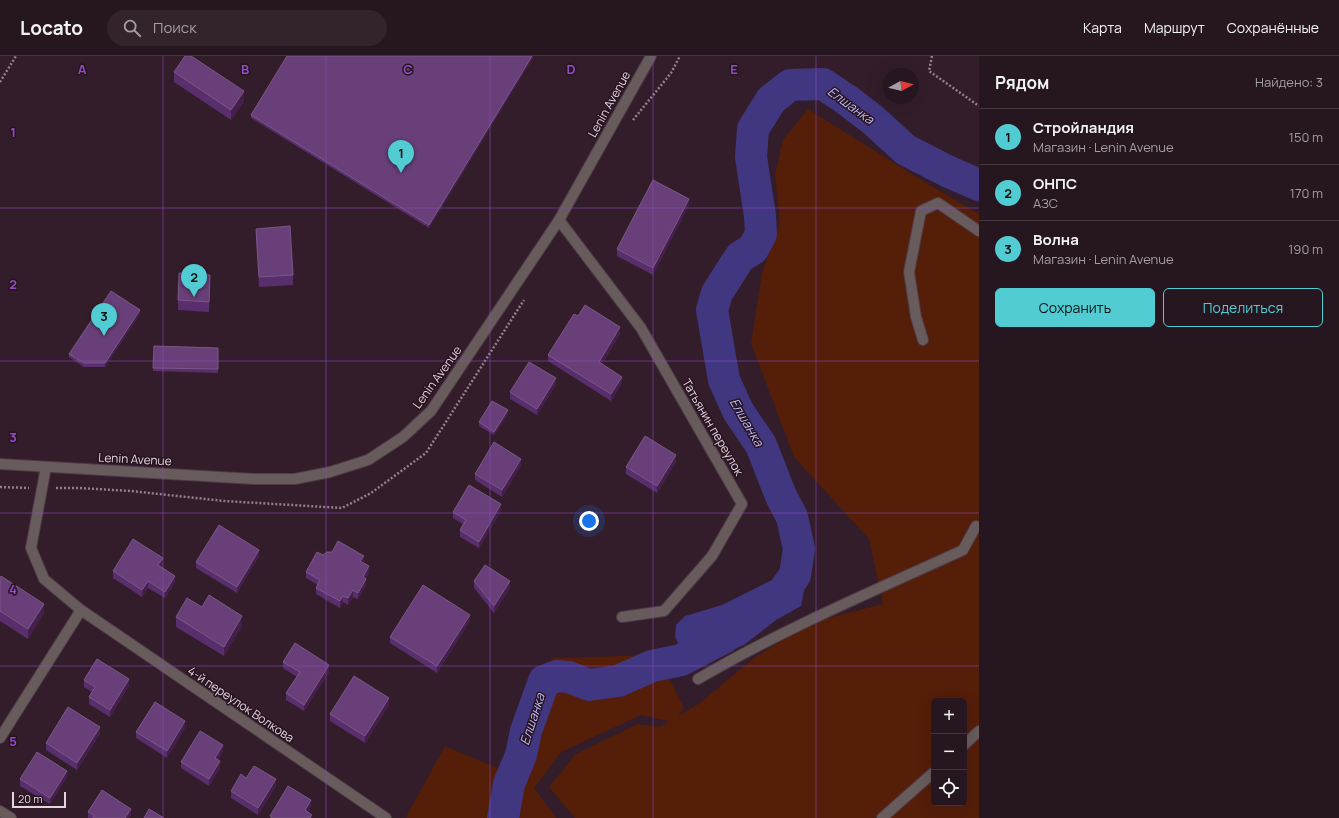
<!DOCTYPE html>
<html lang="ru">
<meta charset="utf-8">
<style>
body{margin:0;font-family:Manrope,sans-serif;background:#32232d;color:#f1f3f6}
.controls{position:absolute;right:12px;bottom:12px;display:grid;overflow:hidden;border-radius:6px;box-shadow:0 4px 16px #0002}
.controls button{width:36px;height:36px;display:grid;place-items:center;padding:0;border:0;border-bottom:1px solid #42353e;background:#261620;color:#f1f3f6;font:20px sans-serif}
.compass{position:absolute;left:883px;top:12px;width:36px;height:36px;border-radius:50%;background:#261620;box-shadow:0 4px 16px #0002;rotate:82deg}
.scale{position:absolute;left:12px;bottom:10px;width:54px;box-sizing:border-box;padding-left:4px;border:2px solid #e3d4dd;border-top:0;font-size:11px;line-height:14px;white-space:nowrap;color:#e3d4dd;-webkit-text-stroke:3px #281421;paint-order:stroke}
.you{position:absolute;left:589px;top:465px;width:14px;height:14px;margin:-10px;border:3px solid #fff;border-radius:50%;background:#1a73e8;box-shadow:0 0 0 6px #1a73e833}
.badge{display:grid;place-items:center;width:26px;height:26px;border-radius:50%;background:#51ccd2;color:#111;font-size:13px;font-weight:700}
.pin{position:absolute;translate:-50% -33px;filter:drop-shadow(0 1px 2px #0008)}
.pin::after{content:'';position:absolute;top:21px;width:14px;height:12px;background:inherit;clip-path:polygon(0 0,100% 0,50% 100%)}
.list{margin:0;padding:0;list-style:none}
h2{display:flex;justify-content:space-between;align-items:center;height:52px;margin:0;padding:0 16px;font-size:17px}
h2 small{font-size:13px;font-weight:400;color:#a49fa5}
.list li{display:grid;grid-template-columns:26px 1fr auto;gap:12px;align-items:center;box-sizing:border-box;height:56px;padding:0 16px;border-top:1px solid #42353e}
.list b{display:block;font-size:15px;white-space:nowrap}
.list p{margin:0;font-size:13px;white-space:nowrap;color:#a49fa5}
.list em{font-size:13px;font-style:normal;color:#a49fa5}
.actions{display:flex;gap:8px;padding:12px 16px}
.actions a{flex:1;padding:9px 0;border:1px solid #51ccd2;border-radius:6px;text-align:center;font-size:14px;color:#51ccd2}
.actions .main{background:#51ccd2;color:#111}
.icon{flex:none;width:22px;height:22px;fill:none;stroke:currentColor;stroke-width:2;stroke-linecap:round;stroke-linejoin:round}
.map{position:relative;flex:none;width:979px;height:762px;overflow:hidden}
header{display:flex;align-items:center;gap:24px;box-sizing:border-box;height:56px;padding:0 20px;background:#261620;border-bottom:1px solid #42353e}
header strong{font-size:19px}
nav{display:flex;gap:22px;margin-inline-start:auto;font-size:14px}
.search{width:280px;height:36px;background:#32232d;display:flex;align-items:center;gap:10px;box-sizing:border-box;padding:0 14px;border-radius:22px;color:#a49fa5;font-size:15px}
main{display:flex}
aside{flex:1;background:#261620}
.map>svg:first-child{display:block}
.green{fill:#541e09;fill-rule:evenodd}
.water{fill:#413780}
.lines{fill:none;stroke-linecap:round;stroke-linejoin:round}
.river{stroke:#413780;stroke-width:32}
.minor-casing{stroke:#4f3a47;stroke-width:12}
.path{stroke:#92808a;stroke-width:2.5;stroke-dasharray:2 2;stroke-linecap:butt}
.minor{stroke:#685b5c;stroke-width:10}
.wall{fill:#592e6c}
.shaded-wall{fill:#441f4c}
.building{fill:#683f78;stroke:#7b5788}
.grid{fill:none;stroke:#904ec5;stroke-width:1;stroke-opacity:0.55}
.labels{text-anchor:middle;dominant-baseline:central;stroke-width:3;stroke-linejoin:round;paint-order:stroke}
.street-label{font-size:12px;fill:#e3d4dd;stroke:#281421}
.water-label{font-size:13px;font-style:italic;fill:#bbbaf9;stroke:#281421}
.grid-label{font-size:13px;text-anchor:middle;font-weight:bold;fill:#904ec5;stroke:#281421;stroke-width:3;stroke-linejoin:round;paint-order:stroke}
</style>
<header>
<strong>Locato</strong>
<div class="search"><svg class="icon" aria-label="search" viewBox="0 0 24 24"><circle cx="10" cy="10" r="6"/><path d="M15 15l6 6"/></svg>Поиск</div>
<nav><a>Карта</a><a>Маршрут</a><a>Сохранённые</a></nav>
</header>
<main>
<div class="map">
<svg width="979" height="762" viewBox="0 0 979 762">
<rect width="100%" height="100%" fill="#331d2a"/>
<!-- green -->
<path class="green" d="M808,53L918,122L979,158V762H575L549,731L576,698L637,668L660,671L669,665L641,659L561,696L534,732L556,762H408L406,761L445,690L509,717L552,602L657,599L684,652L678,660L700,647L754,602L809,567L883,548L869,483L794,401L751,287L762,217L780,166L775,118L783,84ZM934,645H964V747H934Z"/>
<!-- water -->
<path class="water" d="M798,502L808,514L801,550L776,564L744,589L721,598L707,608L692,613L675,581L676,569L685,560L722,549L778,521C783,513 789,507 798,502Z"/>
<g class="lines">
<!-- river -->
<g class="river">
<polyline points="779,542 795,519 799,493 792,461 781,440 761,389 738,355 724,324 712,254 717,237 740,201 753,193 761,178 760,160 751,101 753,73 771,44 790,29 823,28 847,44 873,64 906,94 947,115 979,129"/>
<polyline points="503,762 509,728 521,699 526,675 544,625 557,620 569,621 589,629 618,625 652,610 681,604 725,581"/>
</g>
<defs>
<g id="minor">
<polyline points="559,164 641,272 742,448 712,500 664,555 622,561"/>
<polyline points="923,284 916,261 909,216 921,155 938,147 979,175"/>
<polyline points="0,408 254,423 295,423 330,416 368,404 403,381 431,355 559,164 651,0"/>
<polyline points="46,411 31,492 44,523 81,554 386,762"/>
<path d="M698,623C783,573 874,535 963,494L976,470"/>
<polyline points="0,682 81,554"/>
<polyline points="964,689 979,675"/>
<polyline points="0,755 11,762"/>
<polyline points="882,762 934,716"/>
</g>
</defs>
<!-- minor casing -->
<use href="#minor" class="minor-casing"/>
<!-- path -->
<g class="path">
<polyline points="932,0 929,15 979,50"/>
<polyline points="0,26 16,0"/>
<polyline points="633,64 671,17 680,0"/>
<polyline points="0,431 29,432"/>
<polyline points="56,432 79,432 131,435 224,445 342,452 371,437 426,397 524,244"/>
</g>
<!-- minor -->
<use href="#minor" class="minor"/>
</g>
<!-- wall -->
<g class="wall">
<polygon points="287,0 534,0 429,172 251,62 251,59"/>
<polygon points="174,16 244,45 231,64 174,26"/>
<polygon points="689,149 653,219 617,200 617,193"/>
<polygon points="256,173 293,219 293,229 259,231 256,183"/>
<polygon points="210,228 209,256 178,254 178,244"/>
<polygon points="140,258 105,311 84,311 69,301 69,298"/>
<polygon points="578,260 620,278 602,308 622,327 611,345 548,305 548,299"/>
<polygon points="154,290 218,292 218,317 153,315"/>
<polygon points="556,329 537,359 510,343 510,336"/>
<polygon points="508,358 494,379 479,370 479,366"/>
<polygon points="676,406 657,437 626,418 626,411"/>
<polygon points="521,409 502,441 475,424 475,418"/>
<polygon points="501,455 479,492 460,481 460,474 463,468 453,462 453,456"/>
<polygon points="323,499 363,507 369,517 366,523 366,529 358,543 353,541 348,549 343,546 340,552 316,538 316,532 318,529 306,522 306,516"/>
<polygon points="259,500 237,537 196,512 196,506"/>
<polygon points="163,508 161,511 175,526 165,542 148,532 142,541 113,522 113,515"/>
<polygon points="0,522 44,557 28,583 0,565"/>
<polygon points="474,525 510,532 494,557 474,532"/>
<polygon points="202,551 242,570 224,600 176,571 176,561"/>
<polygon points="470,565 437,617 390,587 390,581"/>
<polygon points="283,606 329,616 304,655 286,644 286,637 297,621 283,612"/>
<polygon points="84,624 129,630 110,661 89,648 89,641 92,636 84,631"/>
<polygon points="389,649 365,687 330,665 330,658"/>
<polygon points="185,672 167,702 136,682 136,676"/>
<polygon points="100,678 77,714 46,694 46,687"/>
<polygon points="223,695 218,704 220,712 209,730 181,712 181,706"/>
<polygon points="67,721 50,748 20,730 20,723"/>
<polygon points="246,722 276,730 258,759 231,742 231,735"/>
<polygon points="88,756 131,759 129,762 88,762"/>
</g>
<!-- shaded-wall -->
<g class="shaded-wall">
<polygon points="532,0 534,0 429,172 429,169"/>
<polygon points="244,35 244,45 231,64 231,54"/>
<polygon points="689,143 689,149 653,219 653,212"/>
<polygon points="140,254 140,258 105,311 105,307"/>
<polygon points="620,271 620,278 599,313 599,306"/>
<polygon points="622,321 622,327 611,345 611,338"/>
<polygon points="556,322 556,329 537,359 537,353"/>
<polygon points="508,354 508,358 494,379 494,376"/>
<polygon points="676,399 676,406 657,437 657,430"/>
<polygon points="521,403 521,409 502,441 502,434"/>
<polygon points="501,448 501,455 479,492 479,486"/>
<polygon points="259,494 259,500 237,537 237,531"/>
<polygon points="364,500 364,507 360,512 360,505"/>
<polygon points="163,502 163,508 158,515 158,509"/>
<polygon points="369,510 369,517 363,528 363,521"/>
<polygon points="175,520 175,526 165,542 165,536"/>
<polygon points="366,523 366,529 358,543 358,537"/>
<polygon points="148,525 148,532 142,541 142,534"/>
<polygon points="510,525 510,532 494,557 494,550"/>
<polygon points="353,534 353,541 348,549 348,542"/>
<polygon points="343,540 343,546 340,552 340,545"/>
<polygon points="44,548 44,557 28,583 28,573"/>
<polygon points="470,559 470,565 437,617 437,610"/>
<polygon points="242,560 242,570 224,600 224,591"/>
<polygon points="329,609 329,616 304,655 304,649"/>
<polygon points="129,623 129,630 110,661 110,654"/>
<polygon points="389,642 389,649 365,687 365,680"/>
<polygon points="185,665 185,672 167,702 167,695"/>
<polygon points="100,671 100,678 77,714 77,707"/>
<polygon points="223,689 223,695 215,709 215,702"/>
<polygon points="220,705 220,712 209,730 209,723"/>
<polygon points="67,715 67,721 50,748 50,742"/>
<polygon points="276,723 276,730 258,759 258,752"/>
<polygon points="311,744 311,751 305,761 305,754"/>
<polygon points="131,753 131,759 129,762 125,762"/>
</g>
<!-- building -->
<g class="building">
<polygon points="185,0 191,0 244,35 231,54 174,16"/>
<polygon points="287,0 532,0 429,169 251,59"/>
<polygon points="653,124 689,143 653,212 617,193"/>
<polygon points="290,170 293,219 259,221 256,173"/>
<polygon points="179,217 210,219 209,246 178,244"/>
<polygon points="111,235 140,254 105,307 84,307 69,298"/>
<polygon points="585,249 620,271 599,306 622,321 611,338 548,299 574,258 578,260"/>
<polygon points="154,290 218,292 218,313 153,312"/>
<polygon points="529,306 556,322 537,353 510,336"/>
<polygon points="492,345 508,354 494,376 479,366"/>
<polygon points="645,380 676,399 657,430 626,411"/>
<polygon points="494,386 521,403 502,434 475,418"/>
<polygon points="469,429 501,448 479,486 460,474 466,464 453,456"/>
<polygon points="219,469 259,494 237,531 196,506"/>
<polygon points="133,483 163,502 158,509 175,520 165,536 148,525 142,534 113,515"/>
<polygon points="338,485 364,500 360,505 369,510 363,521 366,523 358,537 353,534 348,542 343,540 340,545 316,532 320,524 306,516 317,496 323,499 327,496 332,496"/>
<polygon points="485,509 510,525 494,550 474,525"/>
<polygon points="1,520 44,548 28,573 0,555 0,522"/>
<polygon points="423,529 470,559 437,610 390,581"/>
<polygon points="209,539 242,560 224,591 176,561 187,542 202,551"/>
<polygon points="295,587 329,609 304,649 286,637 300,616 283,606"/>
<polygon points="97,603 129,623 110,654 89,641 95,631 84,624"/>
<polygon points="354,620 389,642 365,680 330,658"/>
<polygon points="155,646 185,665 167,695 136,676"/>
<polygon points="68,651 100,671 77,707 46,687"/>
<polygon points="200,675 223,689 215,702 220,705 209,723 181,706"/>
<polygon points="37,696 67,715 50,742 20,723"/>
<polygon points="254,710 276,723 258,752 231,735 241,718 246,722"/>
<polygon points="288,730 311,744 305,754 312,759 310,762 272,762 270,760"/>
<polygon points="102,734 131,753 125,762 93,762 94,759 88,756"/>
<polygon points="149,753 164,762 144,762"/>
</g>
<!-- grid -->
<path class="grid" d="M163,0V762M326,0V762M490,0V762M653,0V762M816,0V762M0,152H979M0,305H979M0,457H979M0,610H979"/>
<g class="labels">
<!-- street labels -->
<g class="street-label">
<text transform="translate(609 48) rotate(-61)">Lenin Avenue</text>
<text transform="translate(437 321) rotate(-54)">Lenin Avenue</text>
<text transform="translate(713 371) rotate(60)">Татьянин переулок</text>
<text transform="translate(135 403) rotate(3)">Lenin Avenue</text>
<text transform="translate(241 648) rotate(34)">4-й переулок Волкова</text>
</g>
<!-- water labels -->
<g class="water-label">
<text transform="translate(851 49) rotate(36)">Елшанка</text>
<text transform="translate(747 366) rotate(60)">Елшанка</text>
<text transform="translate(532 663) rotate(-72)">Елшанка</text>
</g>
</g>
<g class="grid-label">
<text x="82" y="18">A</text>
<text x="245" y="18">B</text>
<text x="408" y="18">C</text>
<text x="571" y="18">D</text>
<text x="734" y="18">E</text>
<text x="13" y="81">1</text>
<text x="13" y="233">2</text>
<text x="13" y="386">3</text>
<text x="13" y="538">4</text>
<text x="13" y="690">5</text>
</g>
</svg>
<div class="controls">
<button>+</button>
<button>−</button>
<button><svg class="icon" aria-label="locate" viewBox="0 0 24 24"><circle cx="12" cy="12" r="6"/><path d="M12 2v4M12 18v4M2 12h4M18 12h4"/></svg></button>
</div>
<svg class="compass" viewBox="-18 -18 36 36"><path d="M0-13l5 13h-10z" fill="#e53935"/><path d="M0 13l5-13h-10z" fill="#a49fa5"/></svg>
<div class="scale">20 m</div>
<div class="you"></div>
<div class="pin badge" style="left:401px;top:117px">1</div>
<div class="pin badge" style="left:194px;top:241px">2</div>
<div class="pin badge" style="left:104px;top:280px">3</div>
</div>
<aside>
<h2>Рядом<small>Найдено: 3</small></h2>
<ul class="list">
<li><span class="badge">1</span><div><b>Стройландия</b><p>Магазин · Lenin Avenue</p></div><em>150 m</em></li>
<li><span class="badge">2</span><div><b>ОНПС</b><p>АЗС</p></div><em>170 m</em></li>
<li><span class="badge">3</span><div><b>Волна</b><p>Магазин · Lenin Avenue</p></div><em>190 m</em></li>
</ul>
<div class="actions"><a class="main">Сохранить</a><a>Поделиться</a></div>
</aside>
</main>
